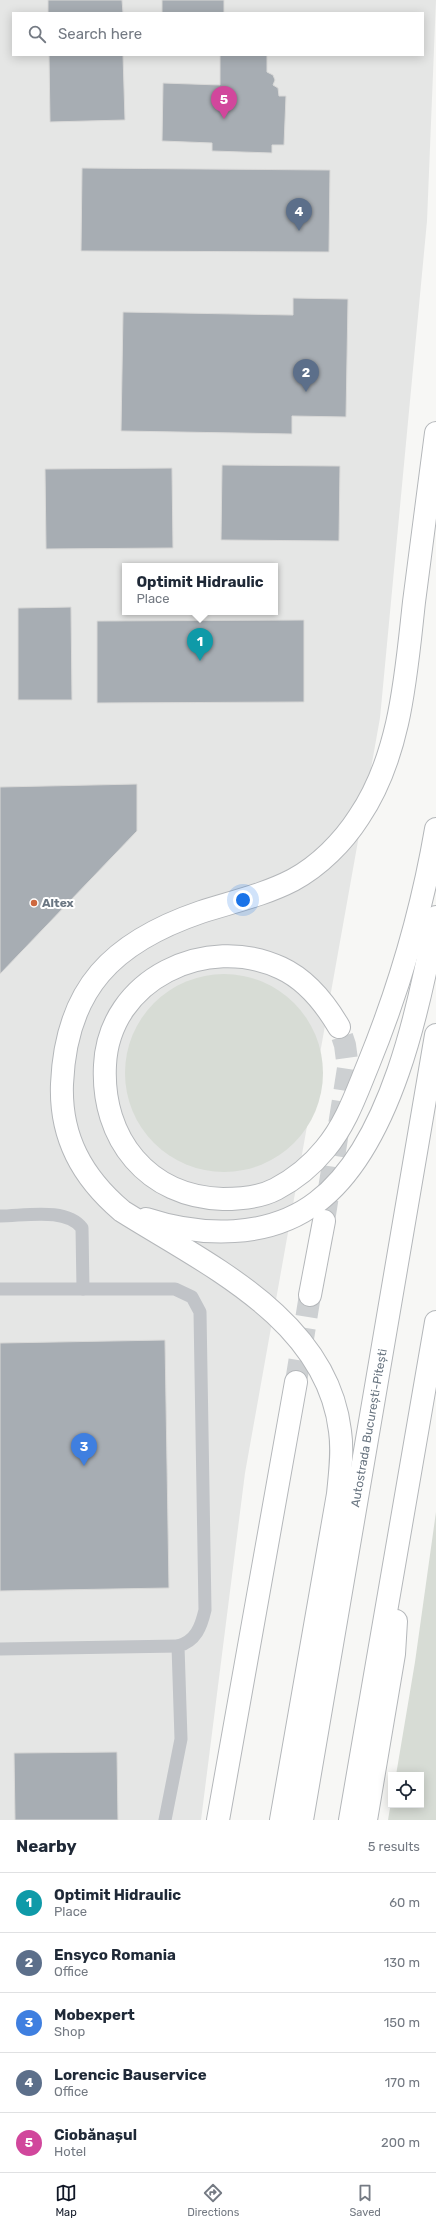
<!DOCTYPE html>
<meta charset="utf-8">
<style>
body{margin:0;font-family:Rubik,sans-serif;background:#f6f6f7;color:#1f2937}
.controls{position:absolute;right:12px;bottom:12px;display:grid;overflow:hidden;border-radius:0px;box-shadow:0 2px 10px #0003}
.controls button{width:36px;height:36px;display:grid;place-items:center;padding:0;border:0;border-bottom:1px solid #e0e1e3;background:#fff;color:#1f2937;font:20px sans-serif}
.you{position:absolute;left:243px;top:900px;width:14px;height:14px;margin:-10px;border:3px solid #fff;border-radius:50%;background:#1a73e8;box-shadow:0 0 0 6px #1a73e833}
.badge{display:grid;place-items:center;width:26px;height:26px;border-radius:50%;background:#111827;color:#fff;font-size:13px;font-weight:700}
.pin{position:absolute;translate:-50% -33px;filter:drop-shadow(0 1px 2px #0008)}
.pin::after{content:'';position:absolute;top:21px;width:14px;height:12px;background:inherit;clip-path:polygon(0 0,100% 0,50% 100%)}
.popup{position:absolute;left:122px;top:563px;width:156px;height:52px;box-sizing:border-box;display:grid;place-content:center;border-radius:0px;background:#fff;filter:drop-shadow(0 1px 3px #0005);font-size:13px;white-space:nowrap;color:#747a83}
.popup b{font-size:15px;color:#1f2937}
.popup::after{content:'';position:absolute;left:50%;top:100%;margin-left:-8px;border:8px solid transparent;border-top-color:#fff}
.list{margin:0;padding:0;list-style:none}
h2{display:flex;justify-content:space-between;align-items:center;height:52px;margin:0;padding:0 16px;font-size:17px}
h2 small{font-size:13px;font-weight:400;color:#747a83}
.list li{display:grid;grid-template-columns:26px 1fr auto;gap:12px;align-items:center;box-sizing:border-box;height:60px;padding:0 16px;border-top:1px solid #e0e1e3}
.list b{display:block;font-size:15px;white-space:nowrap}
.list p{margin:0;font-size:13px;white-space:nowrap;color:#747a83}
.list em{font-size:13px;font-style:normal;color:#747a83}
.icon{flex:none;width:22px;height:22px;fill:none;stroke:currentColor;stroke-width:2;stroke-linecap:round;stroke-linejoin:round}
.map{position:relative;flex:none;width:436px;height:1820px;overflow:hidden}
.search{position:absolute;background:#fff;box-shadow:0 2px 10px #0003;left:12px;right:12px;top:12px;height:44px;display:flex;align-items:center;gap:10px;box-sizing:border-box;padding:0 14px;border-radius:0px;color:#747a83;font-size:15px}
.sheet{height:352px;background:#fff}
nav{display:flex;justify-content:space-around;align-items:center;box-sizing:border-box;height:56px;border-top:1px solid #e0e1e3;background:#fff;font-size:11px;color:#747a83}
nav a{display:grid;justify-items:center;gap:2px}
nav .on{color:#111827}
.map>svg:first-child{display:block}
.built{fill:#e5e6e5;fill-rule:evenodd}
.green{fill:#d7dcd5}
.building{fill:#a7adb3;stroke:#d9d9d8}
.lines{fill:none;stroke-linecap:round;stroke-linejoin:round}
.motorway-tunnel{stroke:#cdd0d2;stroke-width:22;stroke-dasharray:22 11;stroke-linecap:butt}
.motorway-casing{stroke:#b4b7ba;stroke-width:24}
.service{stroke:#c1c4c8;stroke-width:13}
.motorway{stroke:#fff;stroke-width:22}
.poi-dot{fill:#ce683f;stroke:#fff;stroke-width:1.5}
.labels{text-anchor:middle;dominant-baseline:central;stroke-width:4;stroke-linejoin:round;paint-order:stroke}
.poi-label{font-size:12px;font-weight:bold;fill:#6a7682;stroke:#fff;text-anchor:start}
.street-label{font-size:12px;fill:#6a7682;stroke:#fff}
</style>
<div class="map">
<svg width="436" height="1820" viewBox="0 0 436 1820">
<rect width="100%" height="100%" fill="#f7f7f5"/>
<!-- built -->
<path class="built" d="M0,0H436L427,221L380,718L245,1473L201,1820H0ZM13,13H423V55H13ZM125,566H275V612H125Z"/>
<!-- green -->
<g class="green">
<circle cx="224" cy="1073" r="99"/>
<polygon points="436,1512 436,1820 388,1820 391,1802 391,1805 421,1805 421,1775 396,1775 415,1662"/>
</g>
<!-- building -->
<g class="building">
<polygon points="48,0 122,0 123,13 48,13"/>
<rect x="162" y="0" width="62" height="13"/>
<polygon points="49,55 123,55 125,120 50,122"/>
<polygon points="220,55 267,55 267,72 273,75 275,80 273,85 278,88 279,96 286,96 284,145 272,145 272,153 212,151 212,143 162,141 163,83 220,85"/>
<polygon points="82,168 330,170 329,252 81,251"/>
<polygon points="293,298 348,299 346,417 292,416 292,434 121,431 123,312 293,315"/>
<polygon points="222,465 340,466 339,541 221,540"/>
<polygon points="172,468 173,548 46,549 45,469"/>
<polygon points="71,607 72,700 18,700 18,608"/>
<polygon points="304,620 304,702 97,703 97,621"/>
<polygon points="137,784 137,831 0,974 0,787"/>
<polygon points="165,1340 169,1588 0,1591 0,1343"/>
<polygon points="117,1752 118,1820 15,1820 14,1753"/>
</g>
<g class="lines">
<!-- motorway-tunnel -->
<g class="motorway-tunnel">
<polyline points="324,1221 348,1068 345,1045 339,1027"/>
<polyline points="296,1382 310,1295"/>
</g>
<defs>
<g id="motorway">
<path d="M339,1027C325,1003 307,980 281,968C207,933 109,979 105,1065C101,1139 148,1197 223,1199C240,1199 261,1197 276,1189C295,1179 312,1165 325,1149C346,1124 356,1094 368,1065C399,989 422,911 436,829"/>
<path d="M146,1219C201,1237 269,1239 317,1202C391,1146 420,1005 436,917"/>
<polyline points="310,1295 324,1221"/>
<polyline points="218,1820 296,1382"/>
<path d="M281,1820L338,1494C340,1473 343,1452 340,1431C327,1319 206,1264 122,1211C82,1177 60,1137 62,1084C66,988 113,942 201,912C232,902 264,895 293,880C319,866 343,842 359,817C401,755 406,674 414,602C421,546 429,489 436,433"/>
<polyline points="302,1820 436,1035"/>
<polyline points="350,1820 436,1322"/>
<polyline points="366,1820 394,1654 396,1621"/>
</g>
</defs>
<!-- motorway casing -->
<use href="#motorway" class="motorway-casing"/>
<!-- service -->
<g class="service">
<path d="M0,1216C24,1216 66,1207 82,1228L83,1289"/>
<path d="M0,1289H175L192,1297L200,1312L205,1610C201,1627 196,1641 178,1646L181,1739L165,1820"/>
<polyline points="0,1649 178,1646"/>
</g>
<!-- motorway -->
<use href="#motorway" class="motorway"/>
</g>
<!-- markers -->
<circle class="poi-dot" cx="34" cy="903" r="4"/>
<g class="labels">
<!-- poi labels -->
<g class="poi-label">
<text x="42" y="903">Altex</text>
</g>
<!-- street labels -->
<g class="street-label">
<text transform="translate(369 1428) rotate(-80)">Autostrada București-Pitești</text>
</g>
</g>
</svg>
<div class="controls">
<button><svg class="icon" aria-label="locate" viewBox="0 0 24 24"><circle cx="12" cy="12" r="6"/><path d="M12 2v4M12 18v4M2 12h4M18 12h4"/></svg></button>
</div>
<div class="you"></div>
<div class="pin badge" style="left:200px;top:661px;background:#0f9aa8">1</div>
<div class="popup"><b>Optimit Hidraulic</b>Place</div>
<div class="pin badge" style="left:306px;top:392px;background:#5c6f8a">2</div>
<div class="pin badge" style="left:84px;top:1466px;background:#3f7fe0">3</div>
<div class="pin badge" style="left:299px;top:231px;background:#5c6f8a">4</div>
<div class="pin badge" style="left:224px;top:119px;background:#d1479c">5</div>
<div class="search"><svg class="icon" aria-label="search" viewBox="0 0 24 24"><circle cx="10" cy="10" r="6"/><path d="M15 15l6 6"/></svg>Search here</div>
</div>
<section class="sheet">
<h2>Nearby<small>5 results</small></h2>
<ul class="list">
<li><span class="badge" style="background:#0f9aa8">1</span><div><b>Optimit Hidraulic</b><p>Place</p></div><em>60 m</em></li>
<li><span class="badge" style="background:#5c6f8a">2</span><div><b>Ensyco Romania</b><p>Office</p></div><em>130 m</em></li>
<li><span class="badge" style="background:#3f7fe0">3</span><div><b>Mobexpert</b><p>Shop</p></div><em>150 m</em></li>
<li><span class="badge" style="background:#5c6f8a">4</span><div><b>Lorencic Bauservice</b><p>Office</p></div><em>170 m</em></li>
<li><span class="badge" style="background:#d1479c">5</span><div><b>Ciobănașul</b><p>Hotel</p></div><em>200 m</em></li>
</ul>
</section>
<nav>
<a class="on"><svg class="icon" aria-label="map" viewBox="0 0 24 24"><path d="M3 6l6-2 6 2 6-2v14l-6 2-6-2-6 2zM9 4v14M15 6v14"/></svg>Map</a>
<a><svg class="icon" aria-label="directions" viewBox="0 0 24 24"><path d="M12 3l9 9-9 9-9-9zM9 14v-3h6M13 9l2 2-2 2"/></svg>Directions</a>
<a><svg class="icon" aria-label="saved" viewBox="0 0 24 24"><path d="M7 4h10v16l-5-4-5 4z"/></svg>Saved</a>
</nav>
